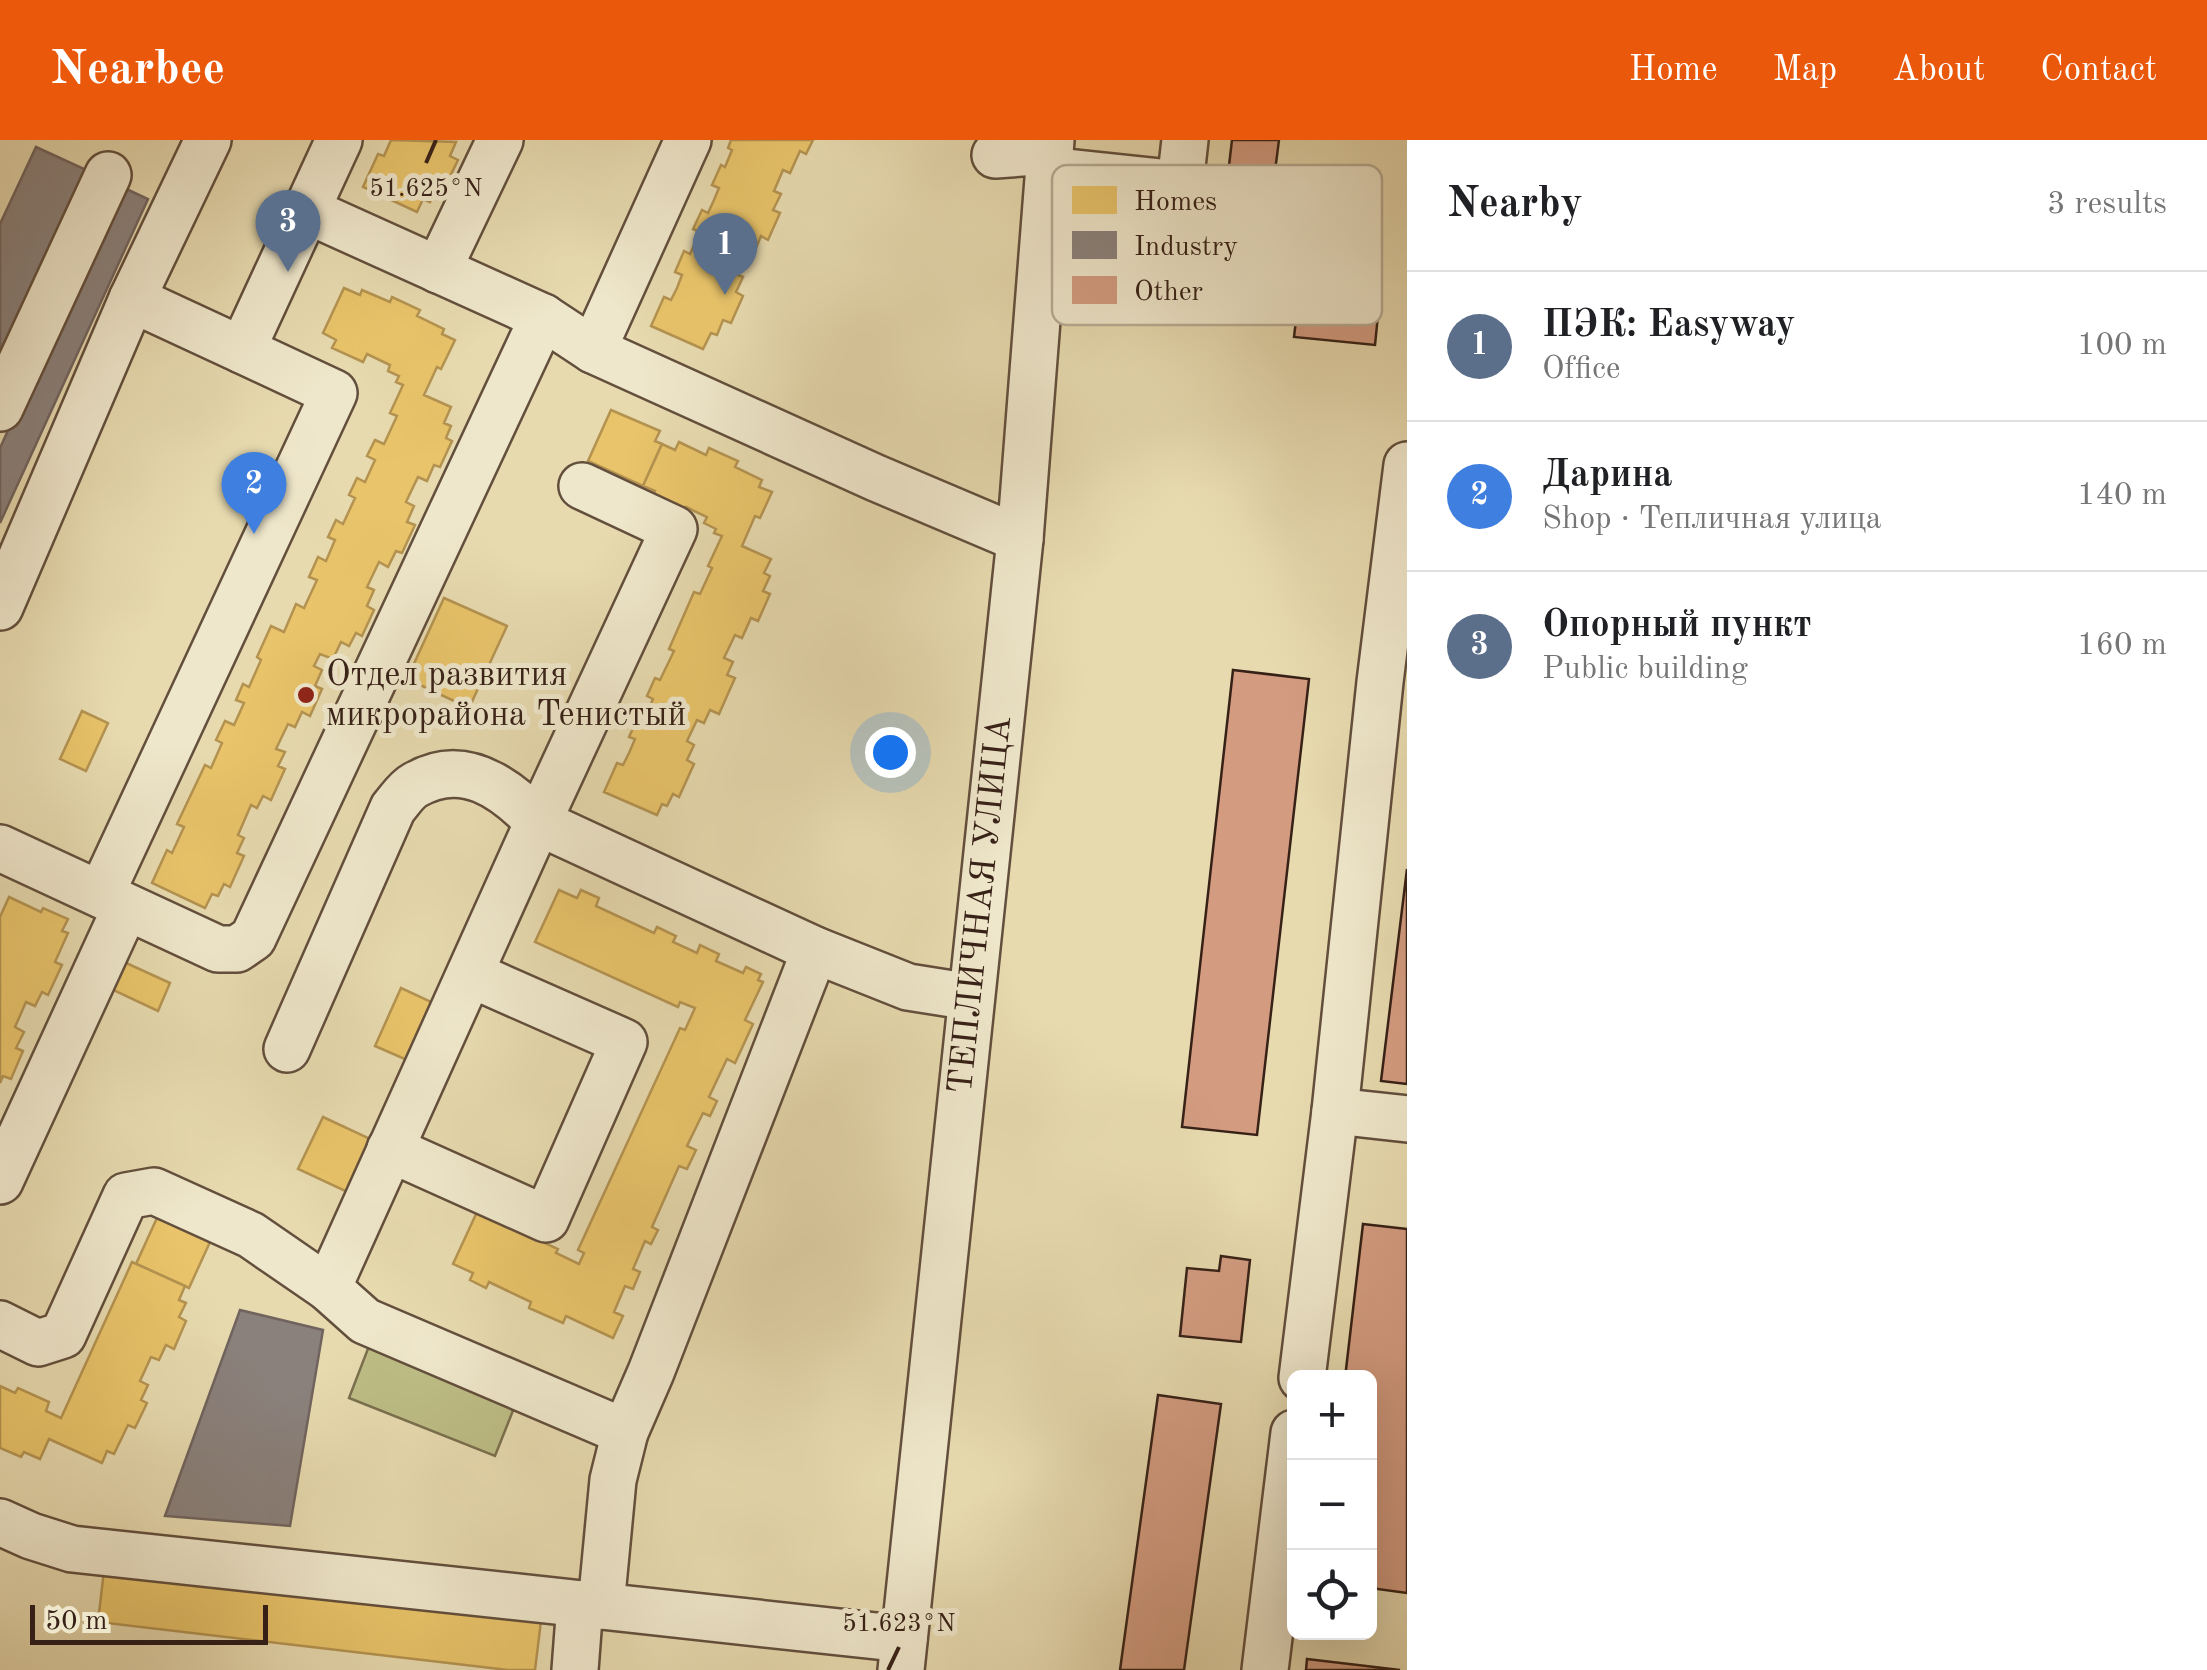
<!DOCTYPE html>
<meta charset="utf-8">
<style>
body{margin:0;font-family:"Old Standard TT",serif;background:#f2f2f2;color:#202124}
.controls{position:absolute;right:30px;bottom:30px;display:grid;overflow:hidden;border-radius:15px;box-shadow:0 10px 40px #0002}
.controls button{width:90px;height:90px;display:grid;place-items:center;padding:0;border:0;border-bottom:2px solid #e0e0e0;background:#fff;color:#202124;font:50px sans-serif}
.scale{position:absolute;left:30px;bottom:25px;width:238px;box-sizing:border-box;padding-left:10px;border:5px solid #372117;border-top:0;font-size:28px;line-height:35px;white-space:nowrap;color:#372117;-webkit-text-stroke:8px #efe7cb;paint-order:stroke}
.you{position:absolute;left:890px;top:612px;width:35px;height:35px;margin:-25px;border:8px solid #fff;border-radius:50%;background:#1a73e8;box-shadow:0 0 0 15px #1a73e833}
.badge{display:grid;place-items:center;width:65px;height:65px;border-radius:50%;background:#ea580c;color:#fff;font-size:32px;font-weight:700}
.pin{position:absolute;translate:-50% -82px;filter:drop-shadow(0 2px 5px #0008)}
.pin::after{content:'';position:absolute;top:52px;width:35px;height:30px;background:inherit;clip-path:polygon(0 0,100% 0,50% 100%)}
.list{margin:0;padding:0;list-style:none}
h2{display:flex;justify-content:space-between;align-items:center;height:130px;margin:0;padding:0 40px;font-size:42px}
h2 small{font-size:32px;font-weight:400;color:#757577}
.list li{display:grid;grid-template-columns:65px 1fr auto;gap:30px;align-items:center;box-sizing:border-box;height:150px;padding:0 40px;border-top:2px solid #e0e0e0}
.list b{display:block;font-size:38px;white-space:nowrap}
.list p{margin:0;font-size:32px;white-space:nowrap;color:#757577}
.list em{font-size:32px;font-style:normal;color:#757577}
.icon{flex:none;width:55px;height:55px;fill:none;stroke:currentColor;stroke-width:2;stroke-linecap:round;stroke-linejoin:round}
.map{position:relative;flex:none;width:1407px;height:1530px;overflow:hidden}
header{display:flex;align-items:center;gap:60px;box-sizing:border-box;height:140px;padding:0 50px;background:#ea580c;color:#fff}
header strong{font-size:48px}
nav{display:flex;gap:55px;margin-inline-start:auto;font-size:35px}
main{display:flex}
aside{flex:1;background:#fff}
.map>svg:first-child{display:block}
.green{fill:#bdbd85;stroke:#7a6f4e;stroke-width:2.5}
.homes{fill:#e9c46a;stroke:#b49351;stroke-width:2.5}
.industry{fill:#8a817c;stroke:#71645e;stroke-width:2.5}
.building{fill:#d39c81;stroke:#372117;stroke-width:2.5}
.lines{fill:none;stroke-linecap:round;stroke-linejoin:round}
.minor-casing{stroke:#634f3d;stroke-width:50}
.minor{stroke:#efe7cb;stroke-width:45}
.ticks{fill:none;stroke:#372117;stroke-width:4}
.poi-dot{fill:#8f2418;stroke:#efe7cb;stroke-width:4}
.labels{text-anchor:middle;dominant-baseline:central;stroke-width:10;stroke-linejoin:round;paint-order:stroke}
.poi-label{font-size:35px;fill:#372117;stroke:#efe7cb;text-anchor:start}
.street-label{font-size:35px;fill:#372117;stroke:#efe7cb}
.key{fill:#efe7cb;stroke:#b8ac95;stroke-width:2.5}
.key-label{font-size:28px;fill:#372117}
.ticks-label{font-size:25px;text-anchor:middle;fill:#372117;stroke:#efe7cb;stroke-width:10;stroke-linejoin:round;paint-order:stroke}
</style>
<header>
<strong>Nearbee</strong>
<nav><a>Home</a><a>Map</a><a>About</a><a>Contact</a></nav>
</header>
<main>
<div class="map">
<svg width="1407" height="1530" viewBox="0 0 1407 1530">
<rect width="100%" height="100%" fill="#e7daaf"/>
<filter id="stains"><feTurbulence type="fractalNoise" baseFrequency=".002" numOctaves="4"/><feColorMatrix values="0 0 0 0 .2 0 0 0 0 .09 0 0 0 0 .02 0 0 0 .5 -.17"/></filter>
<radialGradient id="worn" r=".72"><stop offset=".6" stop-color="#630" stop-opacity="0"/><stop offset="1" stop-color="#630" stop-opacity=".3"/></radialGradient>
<!-- green -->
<polygon class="green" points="369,1206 516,1263 495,1316 349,1258"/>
<!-- homes -->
<g class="homes">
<polygon points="391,0 456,2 450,16 458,20 443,51 437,47 430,62 423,59 417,72 363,47 378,14 384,16"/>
<polygon points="731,0 813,0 806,14 800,11 790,33 783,30 774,51 781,54 773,70 780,73 768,100 761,96 753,115 746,112 736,134 743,137 736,152 743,156 731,183 723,180 717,195 711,193 703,209 651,186 664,157 671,160 677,148 682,135 675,132 684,111 690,114 700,92 693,89 702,70 708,73 714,60 719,48 712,45 721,25 725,27 732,10 728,8"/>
<polygon points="344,148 360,155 362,150 390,162 392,157 420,170 417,176 444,189 442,194 455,200 441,229 437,227 424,255 451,267 444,283 451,286 446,298 452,301 440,327 434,325 427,341 418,337 406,362 414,366 407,382 415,385 402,413 396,411 388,427 379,422 367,447 374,450 367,466 374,470 362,496 356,493 349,506 341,502 333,519 320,514 314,526 322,530 315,546 322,549 310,576 302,572 295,587 288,584 276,609 285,612 278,626 285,629 271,660 263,656 257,668 251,665 238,695 244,698 237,713 244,716 230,747 224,744 218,756 212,754 205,768 152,743 167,710 172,713 184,687 177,684 205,625 211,628 222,603 216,600 225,581 234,585 244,563 236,560 243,544 249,547 261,520 257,517 271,486 284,492 296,464 304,468 317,440 309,437 318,417 326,421 335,400 328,397 336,380 343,384 355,358 349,355 357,338 365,342 375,320 367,316 375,300 384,304 397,276 390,273 403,245 396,242 399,236 388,231 390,225 367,214 363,222 332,208 336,200 323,193"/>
<polygon points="611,270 660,291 655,301 662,304 643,346 588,321"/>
<polygon points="679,302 706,315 709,308 738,321 735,327 762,340 759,347 772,352 760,378 755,376 742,406 771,419 764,433 770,436 763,451 770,454 758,481 751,478 742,498 735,495 724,518 733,522 727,535 735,538 719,574 710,570 704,583 697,580 687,601 694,605 687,620 694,624 679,657 673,654 667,666 662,664 657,675 604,652 617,623 623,625 629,613 635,599 629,597 638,577 644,580 653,559 647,556 655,538 660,540 674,511 669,509 694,452 700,454 712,428 708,426 722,396 714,393 716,389 704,383 707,377 686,367 683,374 651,359 655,351 643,346 662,304 675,310"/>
<polygon points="444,458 507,486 469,568 407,539"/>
<polygon points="82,571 108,583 86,631 60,619"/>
<polygon points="559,750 577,758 581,750 599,758 596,766 654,793 657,787 676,796 673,802 697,813 700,805 719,814 716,821 743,833 746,827 761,834 758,840 763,842 745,880 753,884 735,923 727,919 709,957 717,961 710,976 703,973 687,1006 696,1010 687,1029 679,1026 652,1087 658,1090 651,1104 645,1101 633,1129 640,1132 633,1149 625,1146 614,1172 623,1176 613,1198 566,1176 563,1183 529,1168 531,1162 489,1142 486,1148 470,1140 473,1133 453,1124 477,1072 558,1109 556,1113 579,1124 584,1113 578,1110 680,888 685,890 695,868 680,862 678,867 535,802"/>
<polygon points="9,757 41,772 43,768 68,779 62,791 68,793 55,822 62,825 48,855 42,852 35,866 26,862 15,887 24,892 16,908 23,911 11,939 3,936 0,943 0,777"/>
<polygon points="124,822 170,843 158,871 111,849"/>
<polygon points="401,848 440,866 414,923 375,906"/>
<polygon points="323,977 379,1003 354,1055 298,1029"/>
<polygon points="162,1067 215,1091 189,1148 136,1124"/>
<polygon points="132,1122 185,1146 179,1160 186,1163 179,1177 186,1181 174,1209 166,1205 159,1220 151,1217 140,1241 148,1245 141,1260 147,1263 135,1288 128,1285 114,1314 107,1311 102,1323 49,1299 40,1319 24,1312 21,1317 0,1308 0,1246 15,1253 18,1248 49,1262 46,1271 61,1278"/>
<polygon points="105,1422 542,1473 535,1530 508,1530 98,1482"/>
</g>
<!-- industry -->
<g class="industry">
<polygon points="36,7 93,33 0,232 0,84"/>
<polygon points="120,46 148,59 0,383 0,308"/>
<polygon points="240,1170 323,1190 290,1386 165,1376"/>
</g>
<!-- building -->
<g class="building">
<polygon points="1232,0 1279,0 1274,39 1228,34"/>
<polygon points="1301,137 1381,145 1375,205 1294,197"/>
<polygon points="1233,530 1309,539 1257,995 1182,987"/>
<polygon points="1407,729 1407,944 1381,941"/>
<polygon points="1363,1084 1407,1089 1407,1453 1370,1448 1370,1238 1345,1238"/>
<polygon points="1221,1116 1250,1120 1241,1202 1180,1196 1187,1128 1219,1131"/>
<polygon points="1158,1255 1221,1264 1184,1530 1120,1530"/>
<polygon points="1307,1519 1400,1530 1306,1530"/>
</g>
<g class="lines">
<defs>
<g id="minor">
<polyline points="995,15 1050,11"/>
<polyline points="1048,30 1180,44 1185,0"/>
<polyline points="306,70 543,177 593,210 876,338 1020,399"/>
<polyline points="438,130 500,0"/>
<polyline points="132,159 242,210"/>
<polyline points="593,210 688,0"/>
<polyline points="0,268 108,35"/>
<polyline points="0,467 132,159 208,0"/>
<polyline points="0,708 218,809 237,809 253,798 543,177"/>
<polyline points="101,754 334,253 242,210 339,0"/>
<polyline points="815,810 651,1232 625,1292 613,1340 601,1466 904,1499"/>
<path d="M287,909L393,668C400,660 406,650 415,645C463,617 505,647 538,682L815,810L908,847L971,857"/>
<polyline points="1335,971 1407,979"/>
<polyline points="390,1009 546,1079 624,902 470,834"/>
<polyline points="0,1041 126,767"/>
<polyline points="328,1148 538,682 674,389 582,346"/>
<polyline points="0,1184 38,1203 63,1195 126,1056 154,1051 251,1095 328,1148 365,1181 625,1292"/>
<polyline points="1302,1238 1335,971 1380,542 1407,325"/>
<polyline points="0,1382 31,1396 72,1409 601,1466"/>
<polyline points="575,1530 580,1464"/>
<polyline points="901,1530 1020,399 1051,0"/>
<polyline points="1265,1530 1294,1293"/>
</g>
</defs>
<!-- minor casing -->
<use href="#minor" class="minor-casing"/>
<!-- minor -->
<use href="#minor" class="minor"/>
</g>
<!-- ticks -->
<path class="ticks" d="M426,23L436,0M888,1530L899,1507"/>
<!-- markers -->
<circle class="poi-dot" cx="306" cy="555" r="10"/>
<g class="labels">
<!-- poi labels -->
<g class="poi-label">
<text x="326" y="535">Отдел развития<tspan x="326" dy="40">микрорайона Тенистый</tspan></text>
</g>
<!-- street labels -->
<g class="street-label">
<text transform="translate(981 765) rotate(-84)">ТЕПЛИЧНАЯ УЛИЦА</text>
</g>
</g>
<!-- legend -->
<rect x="1052" y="25" width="330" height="160" rx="15" class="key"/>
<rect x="1072" y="46" width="45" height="28" fill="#e9c46a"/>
<rect x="1072" y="91" width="45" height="28" fill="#8a817c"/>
<rect x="1072" y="136" width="45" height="28" fill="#d39c81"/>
<g class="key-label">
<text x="1134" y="70">Homes</text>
<text x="1134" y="115">Industry</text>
<text x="1134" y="160">Other</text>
</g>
<g class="ticks-label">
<text x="426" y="56">51.625°N</text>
<text x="899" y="1491">51.623°N</text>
</g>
<rect width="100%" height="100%" filter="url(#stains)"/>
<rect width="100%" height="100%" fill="url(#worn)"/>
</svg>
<div class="controls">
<button>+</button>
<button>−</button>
<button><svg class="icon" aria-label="locate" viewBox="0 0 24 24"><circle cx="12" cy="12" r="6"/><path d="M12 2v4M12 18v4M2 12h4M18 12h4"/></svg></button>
</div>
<div class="scale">50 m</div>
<div class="you"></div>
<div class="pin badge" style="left:725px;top:155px;background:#5c6f8a">1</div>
<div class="pin badge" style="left:254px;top:394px;background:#3f7fe0">2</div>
<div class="pin badge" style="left:288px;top:132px;background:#5c6f8a">3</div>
</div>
<aside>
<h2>Nearby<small>3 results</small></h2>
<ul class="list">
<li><span class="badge" style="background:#5c6f8a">1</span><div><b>ПЭК: Easyway</b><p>Office</p></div><em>100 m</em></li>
<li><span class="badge" style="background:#3f7fe0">2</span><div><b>Дарина</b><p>Shop · Тепличная улица</p></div><em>140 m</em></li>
<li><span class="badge" style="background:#5c6f8a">3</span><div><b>Опорный пункт</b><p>Public building</p></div><em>160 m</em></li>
</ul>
</aside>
</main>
